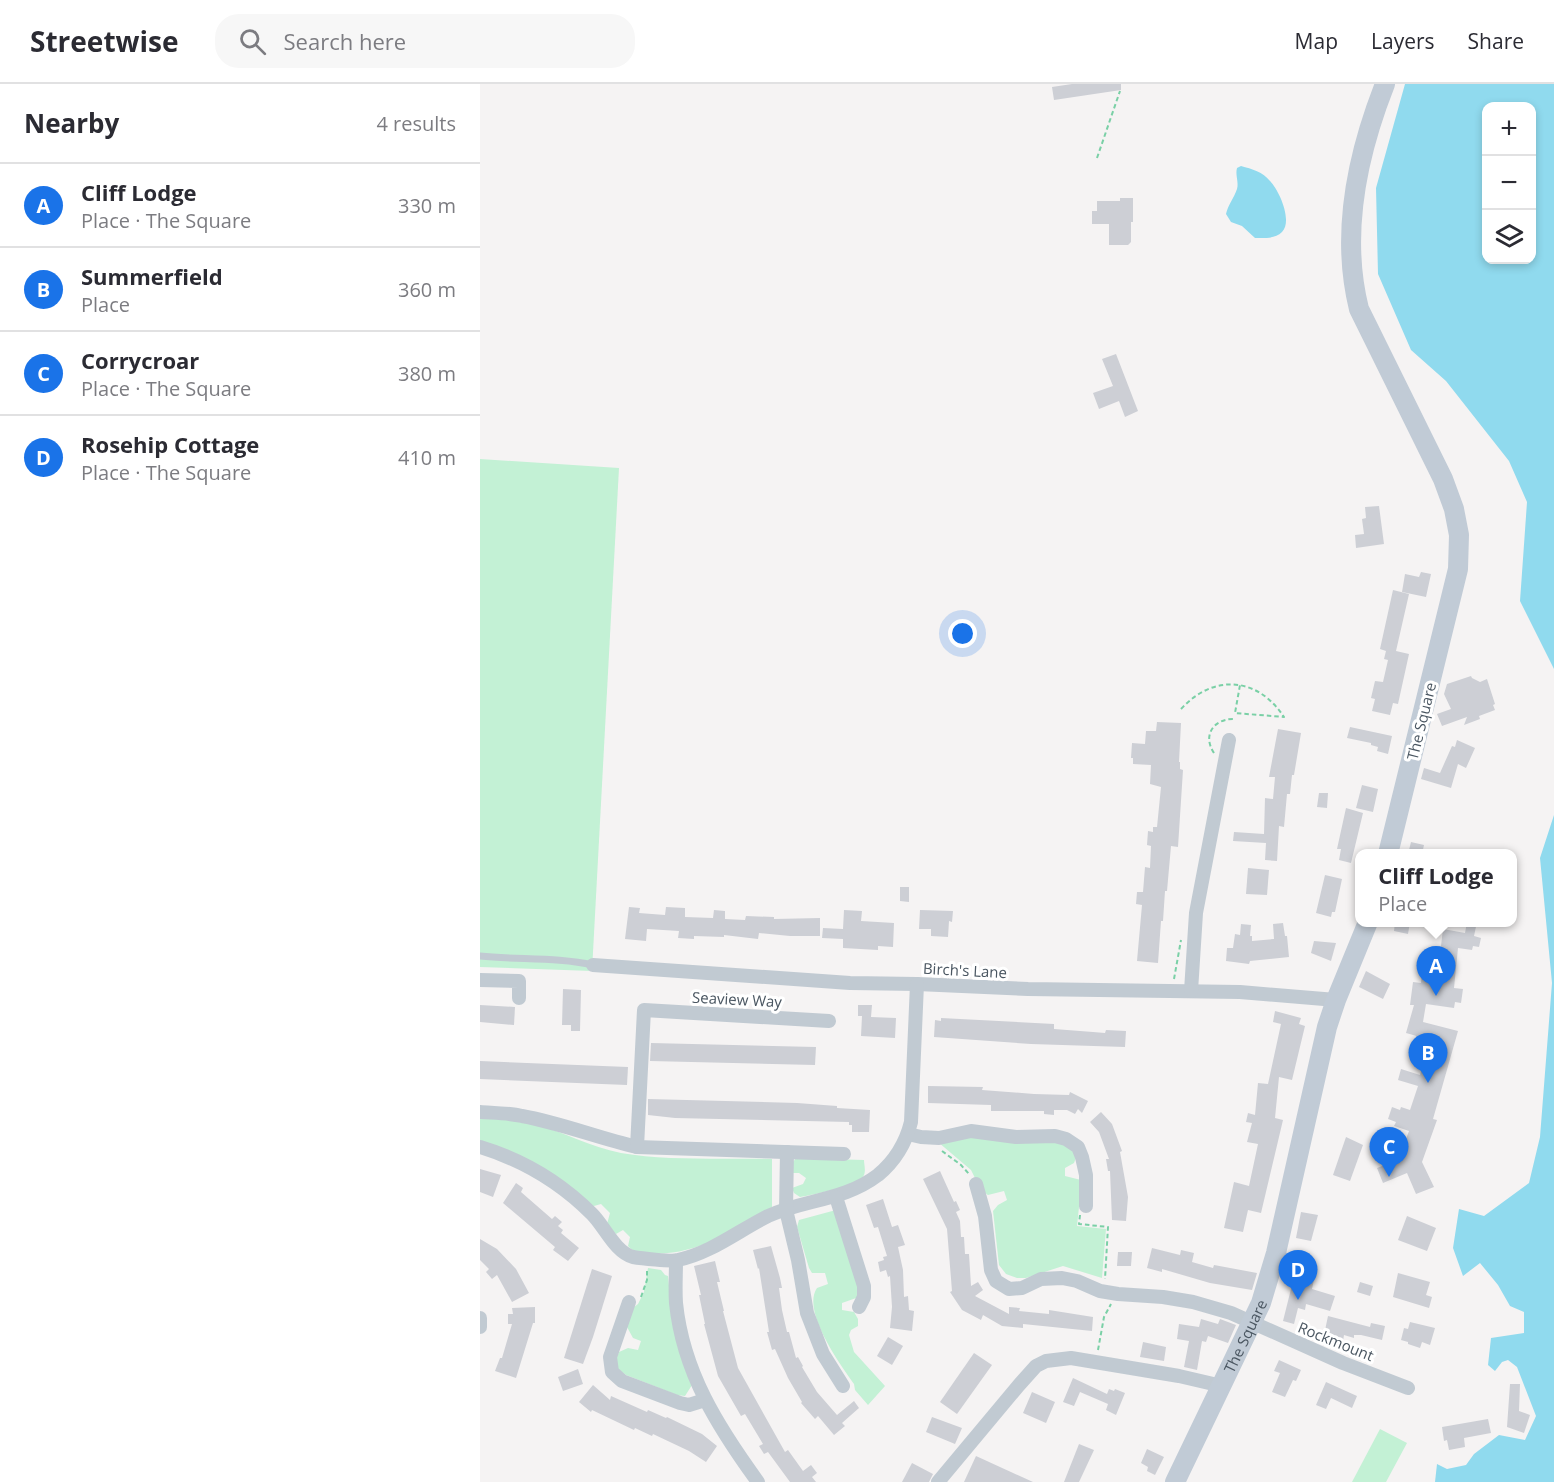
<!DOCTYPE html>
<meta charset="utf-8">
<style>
body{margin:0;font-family:"Open Sans",sans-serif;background:#f7f7f7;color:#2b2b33}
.controls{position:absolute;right:18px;top:18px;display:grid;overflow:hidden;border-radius:12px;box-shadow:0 3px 9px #0003}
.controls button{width:54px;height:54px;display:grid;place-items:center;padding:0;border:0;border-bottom:2px solid #e1e1e2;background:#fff;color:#2b2b33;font:30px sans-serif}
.you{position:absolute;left:483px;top:550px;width:21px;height:21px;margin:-15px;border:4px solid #fff;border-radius:50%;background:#1a73e8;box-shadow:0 0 0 9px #1a73e833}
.badge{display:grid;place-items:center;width:39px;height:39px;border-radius:50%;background:#1a73e8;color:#fff;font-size:20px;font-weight:700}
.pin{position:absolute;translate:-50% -50px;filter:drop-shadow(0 2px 3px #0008)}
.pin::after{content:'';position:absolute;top:32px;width:21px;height:18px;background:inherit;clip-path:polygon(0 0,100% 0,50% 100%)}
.popup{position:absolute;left:875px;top:765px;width:162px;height:78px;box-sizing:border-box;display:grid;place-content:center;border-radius:12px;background:#fff;filter:drop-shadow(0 2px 4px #0005);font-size:20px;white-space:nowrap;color:#7c7c81}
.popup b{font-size:22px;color:#2b2b33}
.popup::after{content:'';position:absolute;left:50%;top:100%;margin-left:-12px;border:12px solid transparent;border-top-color:#fff}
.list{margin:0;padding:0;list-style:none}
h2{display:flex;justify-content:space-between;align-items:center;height:78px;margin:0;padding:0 24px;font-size:26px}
h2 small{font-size:20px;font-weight:400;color:#7c7c81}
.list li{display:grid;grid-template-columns:39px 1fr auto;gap:18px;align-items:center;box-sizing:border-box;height:84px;padding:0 24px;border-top:2px solid #e1e1e2}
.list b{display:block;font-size:22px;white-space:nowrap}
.list p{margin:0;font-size:20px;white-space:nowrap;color:#7c7c81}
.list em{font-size:20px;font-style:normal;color:#7c7c81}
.icon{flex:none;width:33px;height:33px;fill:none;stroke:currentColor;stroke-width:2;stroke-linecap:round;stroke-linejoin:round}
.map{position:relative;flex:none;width:1074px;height:1398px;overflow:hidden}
header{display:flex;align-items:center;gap:36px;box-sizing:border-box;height:84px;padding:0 30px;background:#fff;border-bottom:2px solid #e1e1e2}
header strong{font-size:28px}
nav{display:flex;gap:33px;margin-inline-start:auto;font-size:21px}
.search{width:420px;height:54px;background:#f7f7f7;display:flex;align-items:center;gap:15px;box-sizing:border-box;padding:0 21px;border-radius:24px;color:#7c7c81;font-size:22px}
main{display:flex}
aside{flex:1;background:#fff}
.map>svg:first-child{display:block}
.green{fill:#c3f1d5}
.water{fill:#90daee;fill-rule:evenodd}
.building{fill:#cdcfd5}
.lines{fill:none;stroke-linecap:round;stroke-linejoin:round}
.path{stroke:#7ad0a6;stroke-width:2;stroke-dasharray:4.5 3;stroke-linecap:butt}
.lane{stroke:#c1cad2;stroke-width:7}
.street{stroke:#c1cad2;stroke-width:14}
.secondary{stroke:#c1cbd6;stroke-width:20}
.labels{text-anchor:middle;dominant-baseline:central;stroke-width:6;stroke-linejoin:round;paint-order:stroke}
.street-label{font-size:15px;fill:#4a5661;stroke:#fff}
</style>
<header>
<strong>Streetwise</strong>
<div class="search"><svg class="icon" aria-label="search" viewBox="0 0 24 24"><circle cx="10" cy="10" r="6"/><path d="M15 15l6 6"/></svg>Search here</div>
<nav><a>Map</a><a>Layers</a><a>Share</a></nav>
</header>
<main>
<aside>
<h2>Nearby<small>4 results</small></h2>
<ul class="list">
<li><span class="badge">A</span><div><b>Cliff Lodge</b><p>Place · The Square</p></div><em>330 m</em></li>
<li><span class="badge">B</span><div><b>Summerfield</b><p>Place</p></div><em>360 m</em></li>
<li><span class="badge">C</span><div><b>Corrycroar</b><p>Place · The Square</p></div><em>380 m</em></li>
<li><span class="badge">D</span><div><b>Rosehip Cottage</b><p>Place · The Square</p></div><em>410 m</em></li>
</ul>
</aside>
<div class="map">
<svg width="1074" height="1398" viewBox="0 0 1074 1398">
<rect width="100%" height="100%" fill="#f5f3f3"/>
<!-- green -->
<g class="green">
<polygon points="0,375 139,384 112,887 0,883"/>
<path d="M0,1034C18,1035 37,1035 54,1040C84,1048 110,1063 141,1069C188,1077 244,1074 292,1075V1123C254,1146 215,1173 169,1169C161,1169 154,1169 148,1162L150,1153L143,1146L136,1150L127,1140L130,1129L121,1120L114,1122L109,1121L0,1058Z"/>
<polygon points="476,1053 581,1057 597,1071 594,1079 585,1084 585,1092 601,1096 603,1122 599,1123 597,1142 626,1145 622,1194 583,1182 546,1194 537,1194 526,1190 519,1181 513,1127 518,1121 527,1116 524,1107 508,1111 501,1106 491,1086 458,1058"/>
<path d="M316,1074L384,1076C384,1080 386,1087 384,1091C381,1101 332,1111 320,1113L314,1109L312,1104L323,1100L326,1094L319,1089H313V1078Z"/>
<path d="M356,1126L378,1191L379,1213L362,1219V1226L374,1228L378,1235V1242L371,1246L369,1251L374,1268L405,1302L388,1321L375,1306L374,1300C361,1281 321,1227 337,1204L348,1200L345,1189H332L329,1184L317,1143L319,1136Z"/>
<polygon points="168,1184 181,1186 185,1191 188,1192 192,1229 212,1301 205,1312 197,1311 146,1291 138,1285 136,1275 139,1268 148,1264 158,1266 161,1257 153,1254 147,1243 153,1224 158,1220 164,1208"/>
<polygon points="900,1345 927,1359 906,1398 872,1398"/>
</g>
<!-- water -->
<g class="water">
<path d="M925,0H1074V585L1040,517L1047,418L1029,377L966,297L931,266L898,190L896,104ZM1052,22V176H1006V22Z"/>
<path d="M761,82C772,85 783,88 790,97C799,106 813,137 802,148C795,155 784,154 775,154L762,142L751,138L746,130C748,121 754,114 757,105C759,98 755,91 757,84Z"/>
<polygon points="1074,731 1074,1398 955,1398 957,1380 967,1385 986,1381 994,1370 1019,1351 1045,1356 1056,1332 1037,1283 1028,1276 1022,1278 1015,1287 1008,1281 1011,1254 1044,1249 1044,1228 1030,1222 1018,1201 1000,1179 983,1192 973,1164 979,1125 1004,1132 1049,1099 1060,1053 1072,899 1060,774"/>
</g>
<!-- building -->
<g class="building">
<polygon points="592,0 641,0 641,6 574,16 572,3"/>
<polygon points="640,114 653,114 653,138 651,138 651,158 648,161 629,161 629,140 612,140 612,127 617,127 617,117 640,117"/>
<polygon points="636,270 658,327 645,333 639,317 619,325 613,309 633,302 622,275"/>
<polygon points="899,422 904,460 876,464 875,451 884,450 882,435 886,434 885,423"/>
<polygon points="941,488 951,490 946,513 922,508 925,490 939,493"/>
<polygon points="913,506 929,510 916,567 929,570 918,620 913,619 910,631 892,627 895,615 891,614 895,597 903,598 908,576 904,575 906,567 900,565"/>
<polygon points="991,592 992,594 1000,598 1007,595 1015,620 1013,621 1015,626 999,632 1000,635 984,641 987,633 962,642 957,630 971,625 964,610 967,600"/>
<polygon points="677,638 701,639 699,678 700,678 700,685 703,686 698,763 691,762 687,807 685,807 683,837 681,837 678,879 657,877 662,821 656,820 657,808 663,808 665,783 670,784 671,762 667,761 668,747 673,748 673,743 677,743 681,703 670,700 671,681 653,680 653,674 651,674 652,659 665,660 666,647 676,647"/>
<polygon points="870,643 912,652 908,670 897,667 898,663 891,661 891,659 867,654"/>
<polygon points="798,645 821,649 814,691 812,691 810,710 807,710 804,743 799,742 797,777 785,776 786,759 753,757 754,748 784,750 785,714 793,715 795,693 789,693"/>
<polygon points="977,656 995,664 986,684 978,680 971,704 941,695 944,684 960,689 972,662 975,663"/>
<polygon points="882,701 898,705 893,728 876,724"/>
<polygon points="839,709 848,709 847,724 837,723"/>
<polygon points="866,724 883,729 871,779 859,776 861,765 857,765"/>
<polygon points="931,758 944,761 942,770 928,770"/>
<polygon points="768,784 789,786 787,811 766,810"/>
<polygon points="845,791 862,795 855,828 852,828 851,833 836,829"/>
<polygon points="420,803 429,803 429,818 420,817"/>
<polygon points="149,823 160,824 159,829 185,831 186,823 205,824 205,833 233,834 234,826 245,827 245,835 265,836 266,832 294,833 294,835 340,834 340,852 310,852 279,849 278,855 244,851 244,853 214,852 214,855 198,854 199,847 167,845 166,857 145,855"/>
<polygon points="364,826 382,827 381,837 414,839 413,863 398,862 398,866 363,864 363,855 342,854 343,844 363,845"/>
<polygon points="440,826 473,827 472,838 469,837 468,853 451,852 451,845 439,845"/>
<polygon points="915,838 930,838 928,850 914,847"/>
<polygon points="987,838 997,838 994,852 1001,854 999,863 993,862 992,866 978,864 974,904 983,905 981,919 975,918 974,924 946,920 943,938 978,947 953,1035 957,1036 942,1078 954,1103 936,1110 927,1089 903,1099 897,1084 918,1076 929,1047 914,1042 916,1038 908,1035 912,1023 920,1026 921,1023 930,1026 938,1002 918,996 921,985 940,991 942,984 946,985 947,981 951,982 958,958 926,949 934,921 930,921 933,898 941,899 943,877 959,879 963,845 985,849"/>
<polygon points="803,839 805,852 807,852 809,873 770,877 769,880 746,877 747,864 753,864 755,850 760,851 761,840 771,841 770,852 772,852 772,857 794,855 793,840"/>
<polygon points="834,857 856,859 851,877 831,869"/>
<polygon points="886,887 910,900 903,915 879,903"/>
<polygon points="83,905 101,906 100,947 91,947 91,941 82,941"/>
<polygon points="0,921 35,923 34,941 0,938"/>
<polygon points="378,921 392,921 391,933 416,934 415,954 381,952 382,932 378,932"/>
<polygon points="795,927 821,934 819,940 825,942 812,996 799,993 795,1034 803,1036 781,1129 768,1126 763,1148 744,1144 754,1098 769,1102 778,1060 767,1058 772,1039 766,1038 768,1029 775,1031 778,999 788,1000 801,940 793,938"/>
<polygon points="461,934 574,940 574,945 613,948 625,949 626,946 646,947 645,963 551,960 454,953 455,936 461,937"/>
<polygon points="171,959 336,963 335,981 170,977"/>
<polygon points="0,977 148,983 147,1001 0,995"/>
<polygon points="448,1002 503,1003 502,1006 554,1010 589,1011 590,1008 608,1017 602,1029 598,1025 595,1030 587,1026 574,1026 574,1031 564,1030 564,1027 511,1027 511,1021 448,1019"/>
<polygon points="168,1015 317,1019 357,1022 357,1024 390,1026 389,1048 372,1048 372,1041 369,1041 369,1038 195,1034 168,1031"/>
<polygon points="621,1028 632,1040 642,1067 640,1068 648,1113 646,1137 632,1136 630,1087 628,1087 626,1075 629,1075 619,1048 610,1038"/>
<polygon points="866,1053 883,1061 870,1097 853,1091"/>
<polygon points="0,1085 21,1091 13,1113 0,1108"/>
<polygon points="460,1087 474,1118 476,1117 480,1126 476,1128 480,1137 481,1153 484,1153 485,1170 489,1170 491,1202 498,1198 503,1206 495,1212 529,1230 529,1223 540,1224 539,1227 569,1230 569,1226 613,1233 612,1247 543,1240 543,1244 522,1242 503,1231 501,1236 482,1226 470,1208 472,1207 467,1145 443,1095"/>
<polygon points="36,1099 43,1104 41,1108 72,1135 75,1132 82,1138 78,1142 83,1146 81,1149 99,1164 88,1177 73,1166 75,1163 23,1119"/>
<polygon points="403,1115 412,1143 418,1141 425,1161 418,1163 423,1186 424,1213 428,1212 429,1226 434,1227 432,1247 410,1244 412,1223 410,1192 408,1193 406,1186 400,1188 398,1178 404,1176 403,1173 407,1172 398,1143 394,1144 386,1121"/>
<polygon points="821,1128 838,1131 831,1157 816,1154"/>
<polygon points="927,1132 956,1144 947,1167 918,1156"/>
<polygon points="0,1155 17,1165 36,1185 49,1209 32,1218 17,1191 12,1195 6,1188 9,1185 0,1176"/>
<polygon points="291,1162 300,1194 302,1204 299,1204 302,1226 307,1248 309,1248 316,1274 318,1273 323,1282 322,1283 337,1308 357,1331 374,1317 379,1324 362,1339 365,1342 354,1351 338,1332 335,1335 321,1319 322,1318 308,1294 295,1265 292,1266 287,1248 289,1248 279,1184 278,1185 273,1166"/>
<polygon points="672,1164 700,1171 701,1166 714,1169 712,1178 733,1184 734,1181 777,1189 772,1206 730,1199 682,1185 682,1188 667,1184"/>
<polygon points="638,1168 652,1168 651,1182 637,1182"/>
<polygon points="814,1174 833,1177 830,1190 835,1191 832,1205 855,1212 850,1227 826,1220 825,1226 818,1224 814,1240 803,1237 812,1201"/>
<polygon points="235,1177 240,1198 237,1198 244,1227 243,1227 258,1284 305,1368 308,1366 323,1387 331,1381 337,1389 332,1393 336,1398 310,1398 288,1368 284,1370 279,1362 283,1360 265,1330 261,1332 238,1292 224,1240 225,1240 219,1211 221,1211 214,1182"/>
<polygon points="112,1185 132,1192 113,1253 103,1280 84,1274"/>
<polygon points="918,1189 950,1198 946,1211 952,1213 949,1224 913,1213"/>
<polygon points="880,1198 893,1202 890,1212 877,1208"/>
<polygon points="55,1223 55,1239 53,1239 36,1294 15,1287 20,1274 22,1274 32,1240 28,1240 28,1230 33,1230 32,1224"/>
<polygon points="848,1232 890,1243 891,1239 905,1242 902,1256 881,1251 874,1251 874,1254 864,1251 863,1257 852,1254 853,1253 844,1251"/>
<polygon points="721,1235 738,1240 740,1235 756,1241 748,1259 728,1252 726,1258 722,1257 717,1286 704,1283 709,1257 697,1255 699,1240 719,1243"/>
<polygon points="930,1238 955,1244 950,1261 942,1258 940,1264 928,1260 928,1258 921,1256 924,1244 928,1245"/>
<polygon points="408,1253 423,1262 412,1281 397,1272"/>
<polygon points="663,1258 686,1263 684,1277 660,1273"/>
<polygon points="494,1269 512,1281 477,1330 460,1318"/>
<polygon points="799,1276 821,1286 816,1297 813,1296 805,1313 792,1308 800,1289 794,1287"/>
<polygon points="98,1285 103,1300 83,1307 78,1293"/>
<polygon points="593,1294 627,1310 629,1305 634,1307 635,1305 645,1309 636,1331 626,1326 628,1320 600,1308 594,1322 583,1318"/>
<polygon points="846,1298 877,1312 872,1324 851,1314 846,1325 836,1321"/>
<polygon points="1030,1300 1040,1300 1039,1327 1050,1331 1044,1349 1027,1343"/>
<polygon points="113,1301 130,1316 131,1312 167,1328 168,1326 186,1334 187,1333 222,1350 237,1362 226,1378 209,1367 173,1350 172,1352 155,1344 154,1346 112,1326 111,1328 99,1318"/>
<polygon points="552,1308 575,1318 566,1339 543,1329"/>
<polygon points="452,1333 482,1344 475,1360 446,1348"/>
<polygon points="1008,1335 1011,1349 984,1354 985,1363 969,1366 967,1356 964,1357 962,1343"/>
<polygon points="599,1360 614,1366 599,1398 584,1398"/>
<polygon points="667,1365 684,1373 675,1391 667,1387 668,1383 661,1379"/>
<polygon points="496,1372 553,1398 484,1398"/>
<polygon points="432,1379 453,1390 449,1398 422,1398"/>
</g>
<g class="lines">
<!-- path -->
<g class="path">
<polyline points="617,74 640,7"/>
<path d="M701,625C733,590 777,592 804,633L755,629L760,601"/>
<path d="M734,669C722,651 734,635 753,635"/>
<polyline points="694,895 701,856"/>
<polyline points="462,1067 481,1081 489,1090"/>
<polyline points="600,1131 599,1140 628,1143 625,1195"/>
<polyline points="161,1213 167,1196 167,1187"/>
<polyline points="618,1266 624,1233 631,1220"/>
</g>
<!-- lane -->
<path class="lane" d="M0,872C37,876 78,873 113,881"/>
<!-- street -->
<g class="street">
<polyline points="113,881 370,899 437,900 548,905 760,908 856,916"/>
<polyline points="0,896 39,897 39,914"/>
<polyline points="711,907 716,829 749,656"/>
<path d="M0,1028C14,1029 29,1029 42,1032C81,1039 118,1054 157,1063L364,1070"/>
<polyline points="428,1050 441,1053 459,1054 491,1047 536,1053 575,1052 586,1055 598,1063 602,1073 606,1091 606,1122"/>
<path d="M0,1063C43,1076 81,1099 112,1130C125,1143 135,1168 153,1173C159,1174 192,1178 198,1176C231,1169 258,1147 288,1132C325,1115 364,1117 398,1091C415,1077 426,1058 431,1038L437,900"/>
<polyline points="157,1063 164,926 349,937"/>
<polyline points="307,1068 306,1126 318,1176 327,1229 343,1270 363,1302"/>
<polyline points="496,1100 505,1132 511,1186 516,1197 529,1205 542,1204 561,1195 582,1194 597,1197 620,1207 638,1210 683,1213 713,1218 751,1229 863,1279 928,1304"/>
<polyline points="356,1113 384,1202 384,1213 379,1223"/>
<path d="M196,1177C196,1191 195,1205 196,1219C203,1288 238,1343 278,1398"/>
<polyline points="149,1218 130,1273 132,1288 142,1297 200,1319 209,1321 225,1316"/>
<polyline points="0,1234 0,1243"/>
<polyline points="458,1398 539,1301 556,1282 566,1277 591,1274 699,1292 742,1302"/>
</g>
<!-- secondary -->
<g class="secondary">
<path d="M905,0C877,71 860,149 879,225L963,395L974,425L979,451L978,485L908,770"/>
<path id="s1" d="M695,1398L781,1219L796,1169L847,943L856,916L888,838"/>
</g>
</g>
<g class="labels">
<!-- street labels -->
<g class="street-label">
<text transform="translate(941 637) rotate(-76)">The Square</text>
<text transform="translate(485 886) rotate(3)">Birch's Lane</text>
<text transform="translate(257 915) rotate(3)">Seaview Way</text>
<text stroke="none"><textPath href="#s1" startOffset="162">The Square</textPath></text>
<text transform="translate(856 1257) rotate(22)">Rockmount</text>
</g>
</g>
</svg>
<div class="controls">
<button>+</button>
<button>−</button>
<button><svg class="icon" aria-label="layers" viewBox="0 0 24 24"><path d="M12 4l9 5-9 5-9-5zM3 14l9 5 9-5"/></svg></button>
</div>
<div class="you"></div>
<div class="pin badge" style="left:956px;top:912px">A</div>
<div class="popup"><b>Cliff Lodge</b>Place</div>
<div class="pin badge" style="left:948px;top:999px">B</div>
<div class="pin badge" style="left:909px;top:1093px">C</div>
<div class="pin badge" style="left:818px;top:1216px">D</div>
</div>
</main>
